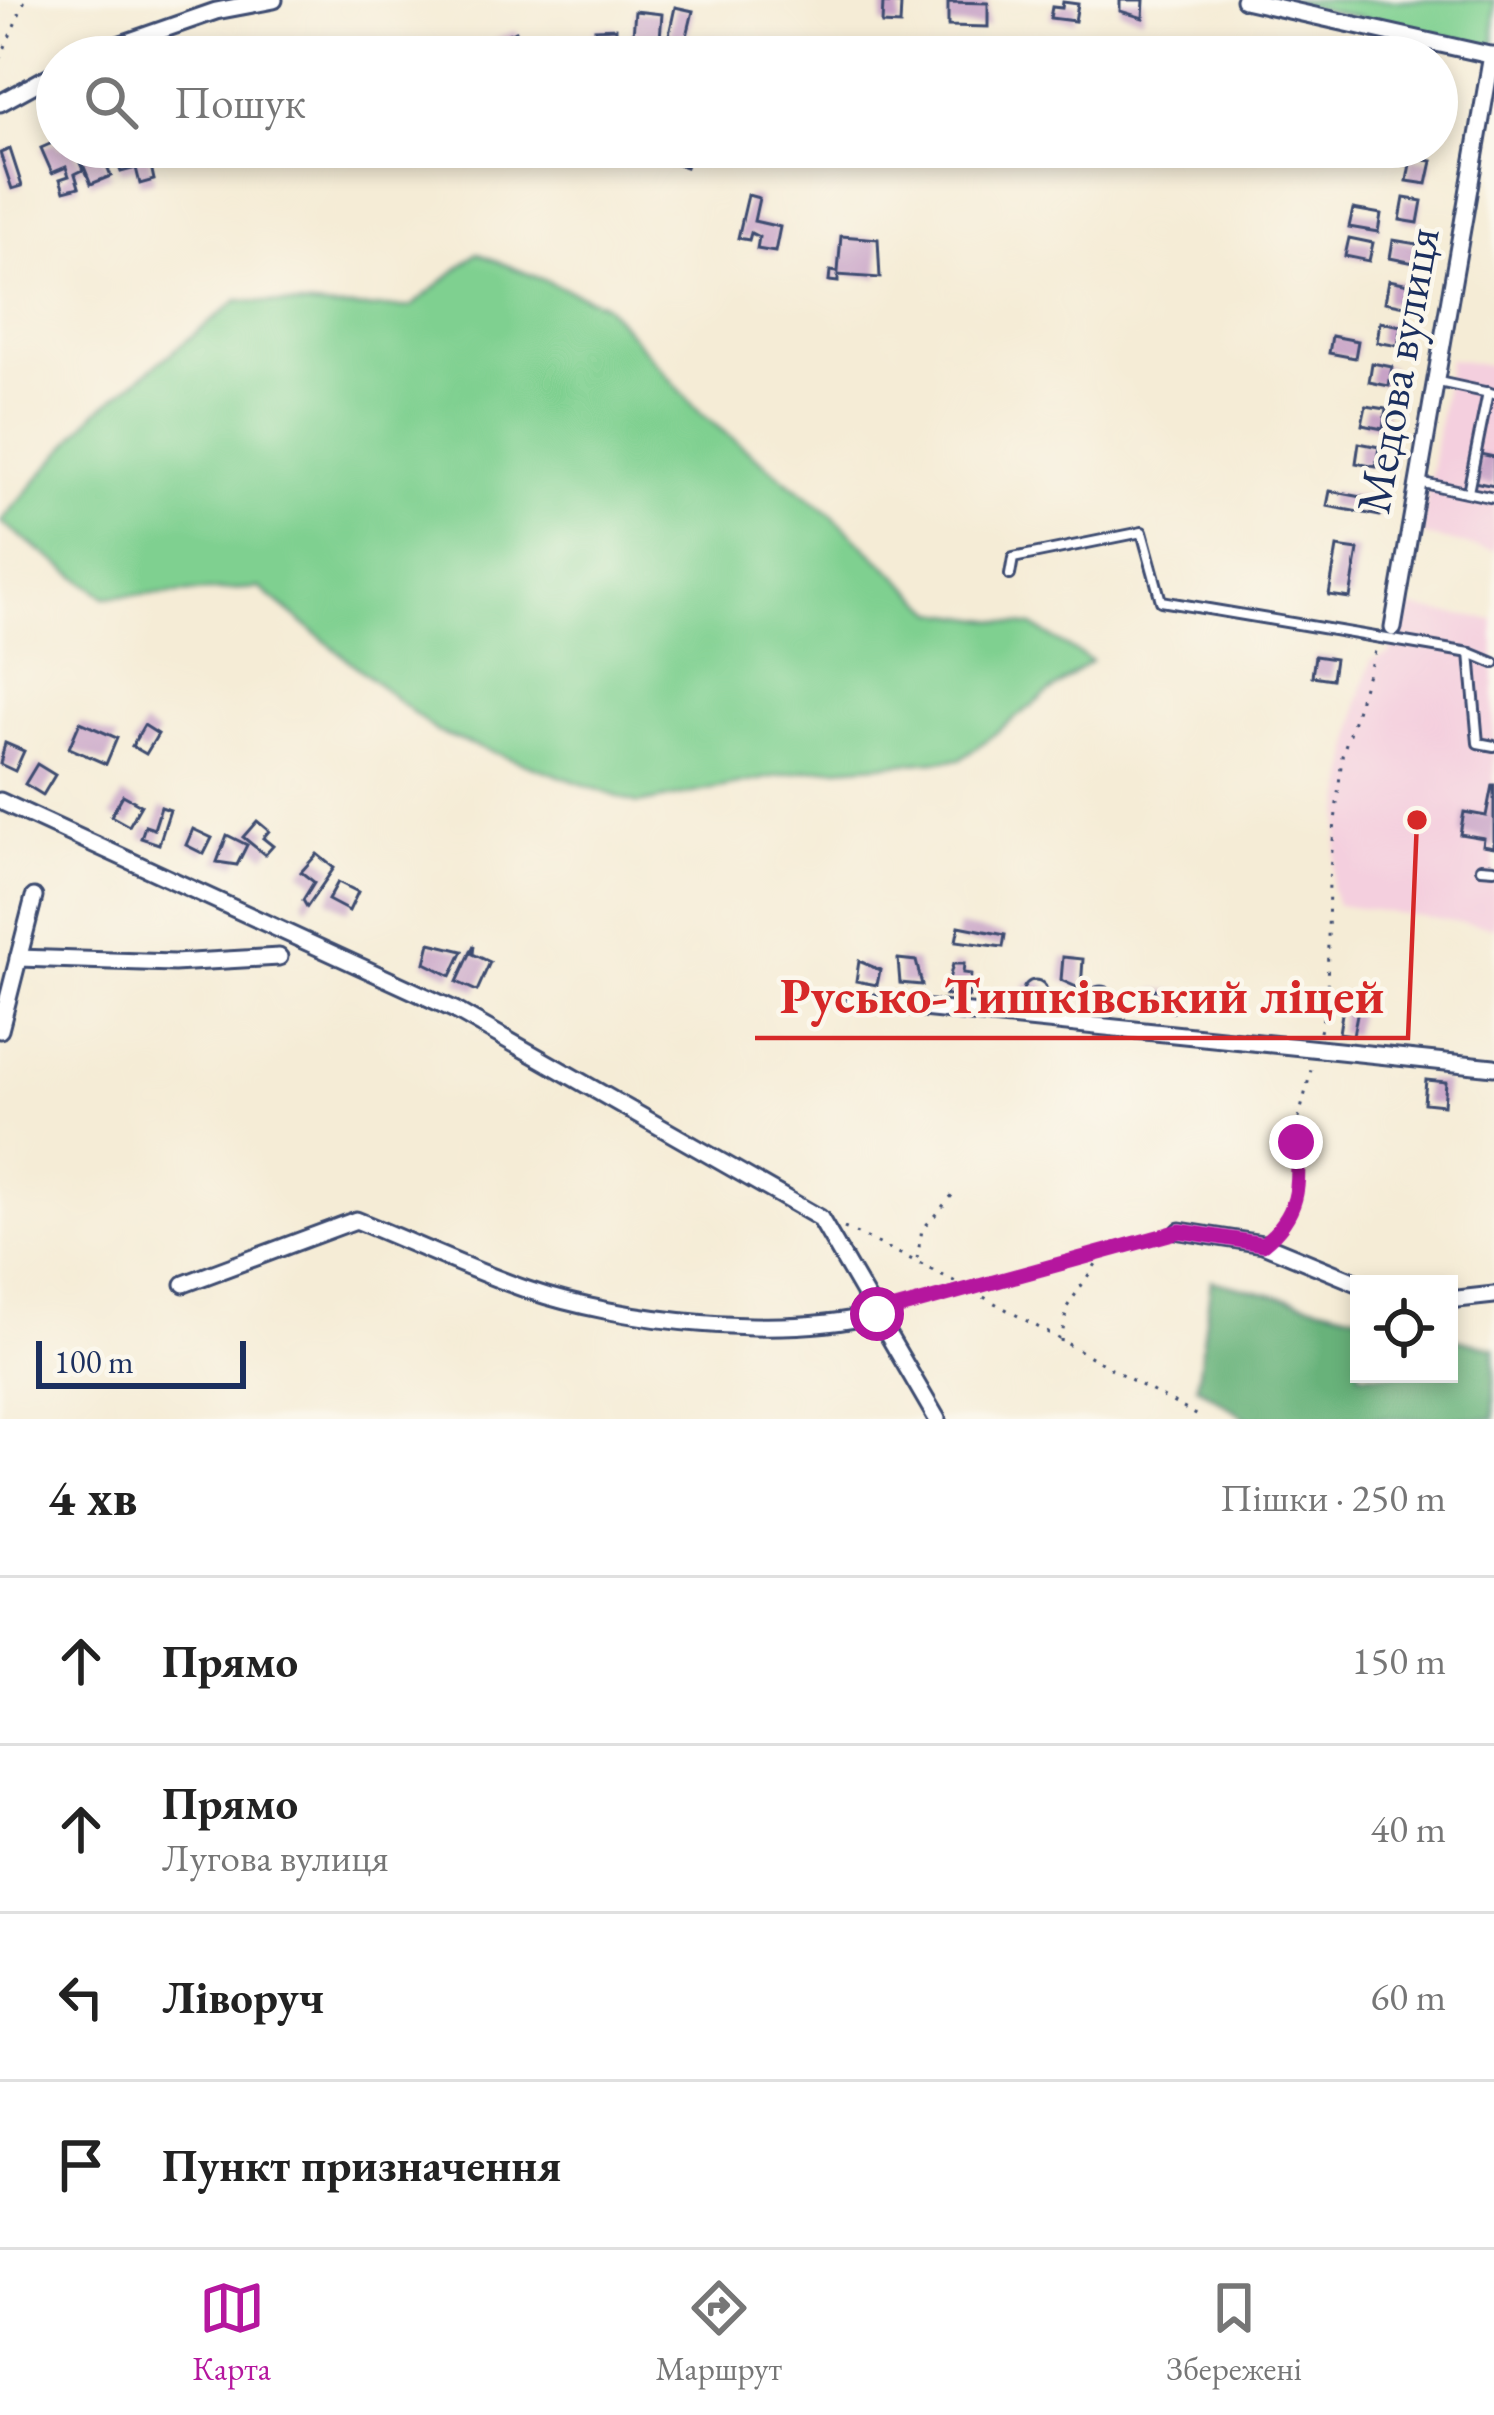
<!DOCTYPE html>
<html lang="uk">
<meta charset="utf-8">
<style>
body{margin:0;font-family:"EB Garamond",serif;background:#f2f2f2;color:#222}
.controls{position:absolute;right:36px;bottom:36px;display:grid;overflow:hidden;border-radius:0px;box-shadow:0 6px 18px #0003}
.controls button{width:108px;height:108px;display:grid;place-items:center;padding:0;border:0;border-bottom:3px solid #e0e0e0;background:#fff;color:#222;font:60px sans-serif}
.scale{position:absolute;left:36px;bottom:30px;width:210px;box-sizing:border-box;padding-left:12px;border:6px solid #1b2f5e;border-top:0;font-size:33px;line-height:42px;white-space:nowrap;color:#1b2f5e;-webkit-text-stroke:9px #fbf7ec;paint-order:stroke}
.stop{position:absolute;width:36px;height:36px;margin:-27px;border:9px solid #b5179e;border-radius:50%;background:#fff}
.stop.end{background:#b5179e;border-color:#fff;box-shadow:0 3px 12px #0008}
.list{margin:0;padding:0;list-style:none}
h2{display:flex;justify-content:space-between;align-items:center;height:156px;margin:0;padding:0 48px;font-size:51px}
h2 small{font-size:39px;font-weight:400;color:#767676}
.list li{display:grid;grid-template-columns:78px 1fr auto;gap:36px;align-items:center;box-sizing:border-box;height:168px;padding:0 48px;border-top:3px solid #e0e0e0}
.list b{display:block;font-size:45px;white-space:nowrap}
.list p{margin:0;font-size:39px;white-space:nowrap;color:#767676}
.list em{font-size:39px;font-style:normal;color:#767676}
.icon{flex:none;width:66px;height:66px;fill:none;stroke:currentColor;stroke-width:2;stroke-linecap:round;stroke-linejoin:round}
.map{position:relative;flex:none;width:1494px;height:1419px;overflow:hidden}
.search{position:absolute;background:#fff;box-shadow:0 6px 18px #0003;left:36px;right:36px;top:36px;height:132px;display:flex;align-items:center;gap:30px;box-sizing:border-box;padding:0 42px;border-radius:66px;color:#767676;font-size:45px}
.sheet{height:828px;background:#fff}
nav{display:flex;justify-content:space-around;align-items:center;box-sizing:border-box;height:168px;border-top:3px solid #e0e0e0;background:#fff;font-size:33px;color:#767676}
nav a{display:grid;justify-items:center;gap:6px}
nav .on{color:#b5179e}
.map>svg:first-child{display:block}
.built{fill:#f4cfde}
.green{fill:#7fd090;stroke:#4d8077;stroke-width:3}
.forest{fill:#67b27a;stroke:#41706c;stroke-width:3}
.building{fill:#c7a2c6}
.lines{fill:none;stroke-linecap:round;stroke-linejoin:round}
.service-casing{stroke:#3c4b70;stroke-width:14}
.minor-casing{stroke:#3c4b70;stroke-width:21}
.path{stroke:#3c4b70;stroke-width:3;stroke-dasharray:3 9;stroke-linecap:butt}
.service{stroke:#fff;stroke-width:8}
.minor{stroke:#fff;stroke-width:15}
.route{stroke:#b5179e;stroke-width:15}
.labels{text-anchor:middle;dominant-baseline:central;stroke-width:9;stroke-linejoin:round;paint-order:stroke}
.street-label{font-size:48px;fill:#1b2f5e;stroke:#fbf7ec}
.leader{fill:none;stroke:#d62828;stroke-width:4.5}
.callout-dot{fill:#d62828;stroke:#fbf7ec;stroke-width:4.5}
.callout-label{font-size:51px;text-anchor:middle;font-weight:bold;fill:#d62828;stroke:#fbf7ec;stroke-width:9;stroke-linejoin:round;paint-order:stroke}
</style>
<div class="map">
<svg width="1494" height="1419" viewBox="0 0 1494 1419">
<rect width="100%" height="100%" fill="#fbf7ec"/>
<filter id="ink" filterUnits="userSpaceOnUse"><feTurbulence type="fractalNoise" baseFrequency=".00833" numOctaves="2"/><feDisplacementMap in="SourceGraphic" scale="24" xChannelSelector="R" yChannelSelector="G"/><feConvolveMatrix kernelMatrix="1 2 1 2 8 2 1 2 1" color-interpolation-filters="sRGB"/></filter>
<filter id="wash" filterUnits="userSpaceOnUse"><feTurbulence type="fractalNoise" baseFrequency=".004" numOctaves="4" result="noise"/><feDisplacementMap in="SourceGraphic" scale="48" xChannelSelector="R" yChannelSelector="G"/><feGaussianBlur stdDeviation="2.7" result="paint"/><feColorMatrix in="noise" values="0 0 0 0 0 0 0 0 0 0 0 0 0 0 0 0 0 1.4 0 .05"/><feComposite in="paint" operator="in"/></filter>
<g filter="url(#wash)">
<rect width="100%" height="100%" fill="#f5ecd6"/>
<!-- built -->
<g class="built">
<polygon points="1449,359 1494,366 1494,551 1421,535"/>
<polygon points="1398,606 1494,620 1494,927 1337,905 1331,887 1358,703 1371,660 1389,654"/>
</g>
<!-- green -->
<g class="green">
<polygon points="1281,0 1494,0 1494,48"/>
<polygon points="477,253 605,305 701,414 831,515 936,612 1032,626 1091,661 961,759 808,770 638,804 437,732 260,588 105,597 1,522 95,413 238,300 335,308 411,307"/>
</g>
<!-- forest -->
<polygon class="forest" points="1211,1280 1359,1315 1359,1374 1449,1374 1449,1337 1494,1348 1494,1419 1247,1419 1197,1386"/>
<g id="blocks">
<!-- building -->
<g class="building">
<polygon points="1120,0 1144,0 1143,18 1120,11"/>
<polygon points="948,2 988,3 988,27 948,26"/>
<polygon points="1063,2 1078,4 1075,21 1050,18 1052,7 1062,8"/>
<polygon points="883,3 901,4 900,25 882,24"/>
<polygon points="675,7 693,11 682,57 665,53"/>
<polygon points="635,11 662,14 660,38 633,35"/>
<polygon points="616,28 616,49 596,50 595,29"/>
<polygon points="516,31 524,52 502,57 495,39"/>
<polygon points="707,37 730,39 728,57 696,57 698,41 706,42"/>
<polygon points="57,141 57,147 73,147 83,170 75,174 79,187 64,191 60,179 69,176 66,167 52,173 41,148"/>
<polygon points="657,147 693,147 686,167 654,156"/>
<polygon points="10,149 22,186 12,189 0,153"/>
<polygon points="100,149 111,176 91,184 80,157"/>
<polygon points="148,152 154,180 140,184 136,168 121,172 117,162"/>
<polygon points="1411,158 1432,161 1427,184 1407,181"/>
<polygon points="748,195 759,198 754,221 780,227 775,252 757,249 759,237 751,233 749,240 738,238"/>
<polygon points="1404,198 1422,201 1418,223 1400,220"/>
<polygon points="1353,209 1381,214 1378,232 1349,227"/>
<polygon points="841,236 878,239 880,278 838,275 838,282 829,281 830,271 838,272"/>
<polygon points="1349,238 1373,243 1369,261 1345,256"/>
<polygon points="1393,240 1417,244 1414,263 1390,258"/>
<polygon points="1389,280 1409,284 1405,306 1385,302"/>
<polygon points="1380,322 1402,326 1398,346 1377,342"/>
<polygon points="1332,336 1358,341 1355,358 1329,353"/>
<polygon points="1372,363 1392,367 1389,386 1369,382"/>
<polygon points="1366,406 1386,409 1383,429 1362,425"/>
<polygon points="1359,443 1379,447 1376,467 1356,463"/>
<polygon points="1480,454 1494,457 1494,486 1474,482"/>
<polygon points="1330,491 1383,501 1380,516 1327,506"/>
<polygon points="1337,547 1358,550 1350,598 1329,595"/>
<polygon points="1315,656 1335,659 1332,679 1312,676"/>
<polygon points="80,722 117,738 106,764 69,748"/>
<polygon points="144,725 158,734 146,754 132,746"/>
<polygon points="5,743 24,751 15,771 0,764"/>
<polygon points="37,764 55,775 43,795 25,784"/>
<polygon points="1492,785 1494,785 1494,847 1483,845 1484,838 1460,834 1464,812 1486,816"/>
<polygon points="123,795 141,805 129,826 111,816"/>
<polygon points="161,807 170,810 159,844 141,838 145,826 154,829"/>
<polygon points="257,821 269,831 263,838 273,846 265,855 243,837"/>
<polygon points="193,829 212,838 204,854 186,845"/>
<polygon points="227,835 247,845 237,865 217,862"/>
<polygon points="317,854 334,868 307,907 303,900 314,882 301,872"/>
<polygon points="338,882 358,892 349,911 328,900"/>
<polygon points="959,926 1005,935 1003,947 956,941"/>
<polygon points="430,943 463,951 451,976 425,963"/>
<polygon points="474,945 473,954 490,962 477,991 457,982"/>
<polygon points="1063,957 1083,959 1081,989 1061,980"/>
<polygon points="898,959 916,961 922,985 900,983"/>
<polygon points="859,961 880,970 877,985 856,981"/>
<polygon points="953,964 964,964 963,973 971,974 969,997 945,995"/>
<circle cx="1035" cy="992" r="12"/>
<circle cx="1101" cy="999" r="13"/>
<polygon points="1154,989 1176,991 1173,1012 1152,1010"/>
<polygon points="1343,1007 1358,1009 1353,1035 1339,1033"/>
<polygon points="1426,1080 1446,1082 1444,1105 1424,1103"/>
</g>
</g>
</g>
<g filter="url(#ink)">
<use href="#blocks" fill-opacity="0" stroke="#3c4b70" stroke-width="3"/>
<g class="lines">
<defs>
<g id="service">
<polyline points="1434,381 1494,394"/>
<polyline points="1418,482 1494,498"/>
<polyline points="1468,492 1488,392"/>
<polyline points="1010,575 1013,558 1142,532 1161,601 1470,653 1478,743 1494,746"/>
<polyline points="1470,653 1494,663"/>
<polyline points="1481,868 1494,869"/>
</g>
<g id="minor">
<polyline points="1244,0 1494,56"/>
<polyline points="84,57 216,11 274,0"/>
<polyline points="0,103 57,72"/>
<polyline points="1393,628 1492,55"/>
<polyline points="0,801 455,1010 820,1218 937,1419"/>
<polyline points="18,958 174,963 279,957"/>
<polyline points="854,1001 1494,1067"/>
<polyline points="0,1030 34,897"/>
<polyline points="1180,1231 1263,1244 1360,1284"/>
<path d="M184,1284L356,1220C413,1243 470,1270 528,1290C621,1322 782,1339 877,1314"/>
<polyline points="1449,1300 1494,1295"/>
</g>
</defs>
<!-- service casing -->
<use href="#service" class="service-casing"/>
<!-- minor casing -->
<use href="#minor" class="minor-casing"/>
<!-- path -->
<g class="path">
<polyline points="0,59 25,0"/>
<polyline points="1320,1032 1327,1000 1329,879 1342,756 1376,648"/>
<path d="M844,1228C969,1282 1083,1356 1204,1419"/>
<path d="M1277,1233C1306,1209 1294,1174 1296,1142C1297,1117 1307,1090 1312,1065"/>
<polyline points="917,1259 922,1230 955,1192"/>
<polyline points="890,1311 1164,1235"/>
<polyline points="1061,1342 1067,1307 1102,1255"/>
</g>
<!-- service -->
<use href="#service" class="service"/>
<!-- minor -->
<use href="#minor" class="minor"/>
</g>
</g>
<g class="lines" filter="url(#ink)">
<!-- route -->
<path class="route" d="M877,1314L1180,1231L1263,1244C1299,1215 1301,1186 1296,1142"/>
</g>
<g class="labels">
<!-- street labels -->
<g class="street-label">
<text transform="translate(1397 370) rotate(-80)">Медова вулиця</text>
</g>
</g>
<!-- callouts -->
<path class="leader" d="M1417 820L1408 1038H755"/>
<circle class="callout-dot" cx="1417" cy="820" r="12"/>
<g class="callout-label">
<text x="1082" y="1013">Русько-Тишківський ліцей</text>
</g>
</svg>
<div class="controls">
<button><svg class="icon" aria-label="locate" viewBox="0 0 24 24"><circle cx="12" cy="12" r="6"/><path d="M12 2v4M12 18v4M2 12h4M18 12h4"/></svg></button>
</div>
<div class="scale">100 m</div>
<div class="stop" style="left:877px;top:1314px"></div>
<div class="stop end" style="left:1296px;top:1142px"></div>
<div class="search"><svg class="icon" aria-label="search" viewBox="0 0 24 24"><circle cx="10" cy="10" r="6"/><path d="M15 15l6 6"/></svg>Пошук</div>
</div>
<section class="sheet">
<h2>4 хв<small>Пішки · 250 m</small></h2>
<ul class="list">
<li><svg class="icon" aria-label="ahead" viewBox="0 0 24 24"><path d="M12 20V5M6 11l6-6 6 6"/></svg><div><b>Прямо</b></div><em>150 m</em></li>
<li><svg class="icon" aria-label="ahead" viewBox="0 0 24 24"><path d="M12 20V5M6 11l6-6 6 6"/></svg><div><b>Прямо</b><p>Лугова вулиця</p></div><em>40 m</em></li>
<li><svg class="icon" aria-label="left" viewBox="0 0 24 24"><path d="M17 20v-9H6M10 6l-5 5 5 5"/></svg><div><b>Ліворуч</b></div><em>60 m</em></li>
<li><svg class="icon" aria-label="arrive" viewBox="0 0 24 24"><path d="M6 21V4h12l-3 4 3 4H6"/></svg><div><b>Пункт призначення</b></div></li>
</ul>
</section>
<nav>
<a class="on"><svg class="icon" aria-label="map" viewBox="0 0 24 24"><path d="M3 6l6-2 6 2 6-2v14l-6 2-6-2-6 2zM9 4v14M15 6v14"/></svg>Карта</a>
<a><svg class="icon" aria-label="directions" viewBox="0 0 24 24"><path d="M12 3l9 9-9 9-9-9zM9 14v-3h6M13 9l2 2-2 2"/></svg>Маршрут</a>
<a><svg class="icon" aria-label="saved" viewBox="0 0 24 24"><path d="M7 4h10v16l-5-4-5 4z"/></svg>Збережені</a>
</nav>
